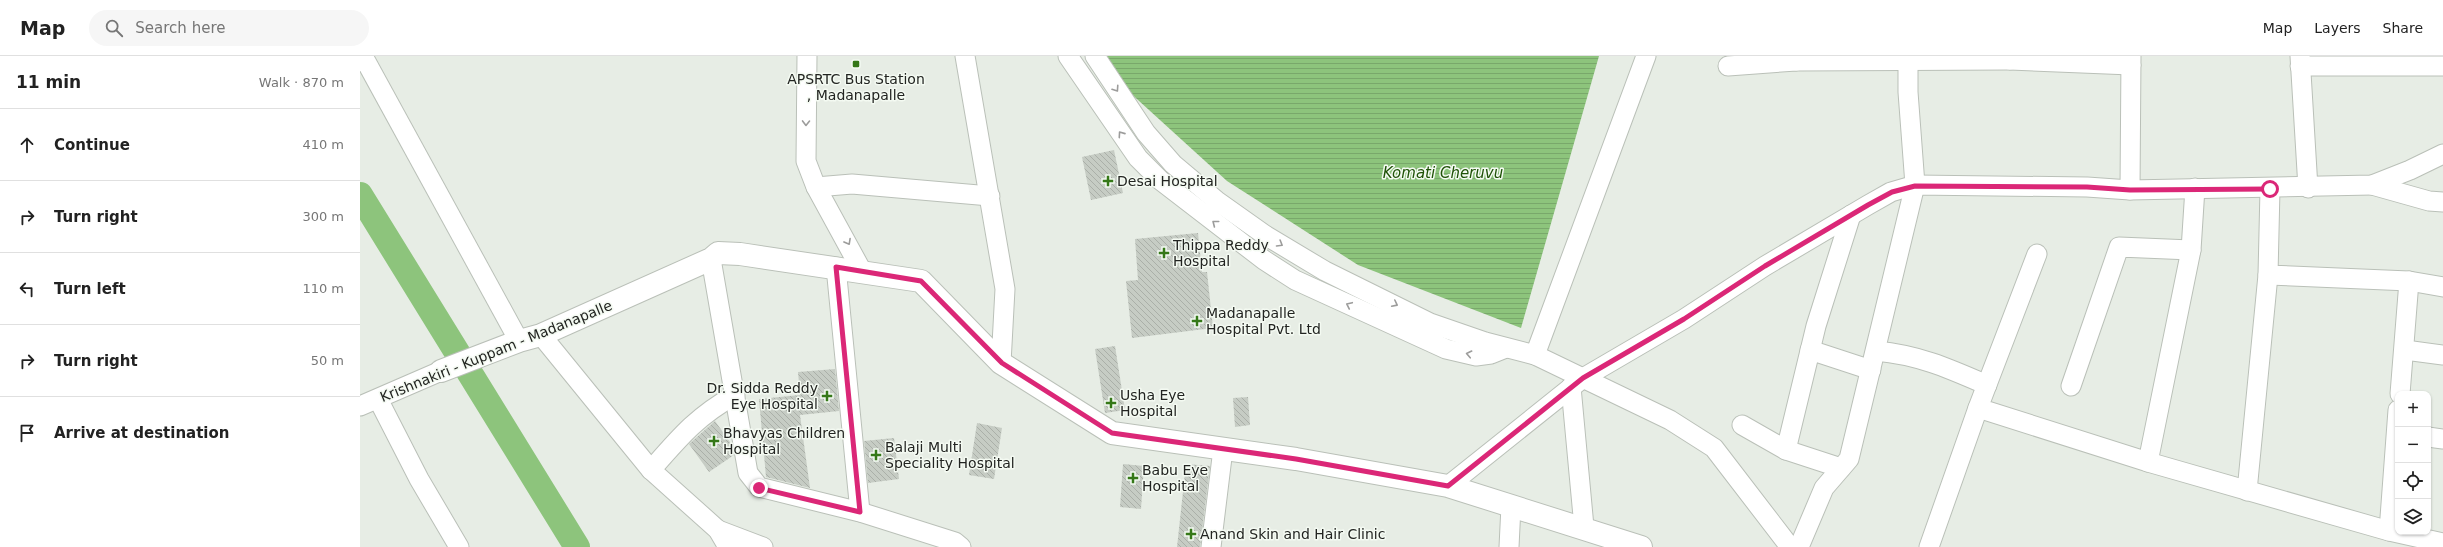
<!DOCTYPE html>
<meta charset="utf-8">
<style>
body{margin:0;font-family:"DejaVu Sans",sans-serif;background:#f6f6f6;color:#222}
.controls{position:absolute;right:12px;bottom:12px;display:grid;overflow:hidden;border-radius:8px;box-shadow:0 1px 3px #0004}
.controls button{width:36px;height:36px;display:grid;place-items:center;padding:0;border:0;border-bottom:1px solid #e0e0e0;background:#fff;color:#222;font:20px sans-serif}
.stop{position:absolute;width:12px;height:12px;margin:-9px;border:3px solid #db2777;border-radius:50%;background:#fff}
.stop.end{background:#db2777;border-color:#fff;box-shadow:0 1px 4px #0008}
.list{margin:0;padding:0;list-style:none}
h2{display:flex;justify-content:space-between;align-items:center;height:52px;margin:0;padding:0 16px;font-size:17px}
h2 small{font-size:13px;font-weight:400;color:#767676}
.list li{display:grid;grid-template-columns:26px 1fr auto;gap:12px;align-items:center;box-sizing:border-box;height:72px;padding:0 16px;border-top:1px solid #e0e0e0}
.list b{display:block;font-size:15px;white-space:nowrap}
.list em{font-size:13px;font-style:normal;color:#767676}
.icon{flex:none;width:22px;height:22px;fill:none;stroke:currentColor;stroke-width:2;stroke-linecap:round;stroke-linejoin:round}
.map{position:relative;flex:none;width:2083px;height:491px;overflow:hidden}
header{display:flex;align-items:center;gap:24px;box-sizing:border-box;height:56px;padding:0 20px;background:#fff;border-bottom:1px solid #e0e0e0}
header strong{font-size:19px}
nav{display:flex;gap:22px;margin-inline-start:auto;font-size:14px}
.search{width:280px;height:36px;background:#f6f6f6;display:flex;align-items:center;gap:10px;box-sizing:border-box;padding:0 14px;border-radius:22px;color:#767676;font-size:15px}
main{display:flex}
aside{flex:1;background:#fff}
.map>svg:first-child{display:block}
.water{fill:url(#water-rules)}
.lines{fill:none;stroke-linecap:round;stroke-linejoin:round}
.river{stroke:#8dc47c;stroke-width:26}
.building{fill:url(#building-back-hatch)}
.minor-casing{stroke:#bac0b8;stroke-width:21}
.major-casing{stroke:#bac0b8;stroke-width:24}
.minor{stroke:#fff;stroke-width:19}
.major{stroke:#fff;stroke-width:22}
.oneway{stroke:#9c9c9b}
.route{stroke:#db2777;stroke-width:5}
.poi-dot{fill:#357818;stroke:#f4faf2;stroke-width:1.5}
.labels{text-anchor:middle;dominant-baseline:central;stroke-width:3;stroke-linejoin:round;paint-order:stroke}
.poi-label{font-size:14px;fill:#222421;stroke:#f4faf2;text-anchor:start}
.street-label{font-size:14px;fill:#222421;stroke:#f4faf2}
.water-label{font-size:15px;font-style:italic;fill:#1f5207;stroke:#f4faf2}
</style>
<header>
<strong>Map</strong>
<div class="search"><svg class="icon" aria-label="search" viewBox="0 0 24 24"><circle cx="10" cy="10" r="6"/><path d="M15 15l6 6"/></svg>Search here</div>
<nav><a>Map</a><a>Layers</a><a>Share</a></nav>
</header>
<main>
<aside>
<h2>11 min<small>Walk · 870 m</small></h2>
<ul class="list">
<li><svg class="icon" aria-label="ahead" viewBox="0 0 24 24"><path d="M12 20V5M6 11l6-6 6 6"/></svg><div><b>Continue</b></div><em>410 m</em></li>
<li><svg class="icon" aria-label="right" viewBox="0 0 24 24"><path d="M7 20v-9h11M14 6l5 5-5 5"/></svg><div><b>Turn right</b></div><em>300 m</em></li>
<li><svg class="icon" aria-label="left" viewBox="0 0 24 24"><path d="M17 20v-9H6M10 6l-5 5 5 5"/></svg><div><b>Turn left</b></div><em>110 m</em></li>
<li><svg class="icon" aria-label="right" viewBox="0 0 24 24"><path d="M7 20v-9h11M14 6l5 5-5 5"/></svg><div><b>Turn right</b></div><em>50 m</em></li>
<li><svg class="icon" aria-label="arrive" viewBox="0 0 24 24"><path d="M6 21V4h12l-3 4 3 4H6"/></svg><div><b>Arrive at destination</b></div></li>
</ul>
</aside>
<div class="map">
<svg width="2083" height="491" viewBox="0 0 2083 491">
<defs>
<pattern id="water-rules" width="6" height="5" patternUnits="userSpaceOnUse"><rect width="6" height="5" fill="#8dc47c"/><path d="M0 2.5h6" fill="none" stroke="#79a86b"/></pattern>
<pattern id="building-back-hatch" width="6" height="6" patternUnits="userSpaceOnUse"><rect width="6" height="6" fill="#c6ccc4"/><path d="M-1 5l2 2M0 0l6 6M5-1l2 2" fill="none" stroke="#aaafa8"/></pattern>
</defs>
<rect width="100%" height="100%" fill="#e7ede5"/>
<!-- water -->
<polygon class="water" points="742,0 1239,0 1161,272 998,209 867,125 756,24"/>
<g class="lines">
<!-- river -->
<polyline class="river" points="0,139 217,491"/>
</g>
<!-- building -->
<g class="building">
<polygon points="754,94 763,137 731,144 722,101"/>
<polygon points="838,177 842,216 847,216 853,272 772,282 766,225 778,224 775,183"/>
<polygon points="755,290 765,354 745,357 735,293"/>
<polygon points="475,313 479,355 440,359 450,432 406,421 399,343 440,339 438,316"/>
<polygon points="888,341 890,369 875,371 873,342"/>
<polygon points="355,365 372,389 374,399 349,416 329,388"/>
<polygon points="617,367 642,372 634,423 609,419"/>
<polygon points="534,382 539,423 508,427 504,385"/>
<polygon points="763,408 784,410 781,453 760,451"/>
<polygon points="826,408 850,410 840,491 817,491"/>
</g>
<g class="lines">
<defs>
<g id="minor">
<polyline points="3,0 159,285"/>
<polyline points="447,0 446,105 456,131 503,217"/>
<polyline points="605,0 645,233 641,307"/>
<polyline points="708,0 778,102 800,124 904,204 935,224 1086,293 1116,300 1131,298 1146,292"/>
<polyline points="735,0 786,77 813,108 857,145 905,179 965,215 1070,267 1125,286 1175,299 1310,364 1354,392 1430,491"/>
<polyline points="1436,0 1436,5 1650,4 1650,0"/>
<polyline points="1940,0 1948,132"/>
<polyline points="1650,4 1771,9"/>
<polyline points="1368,10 1436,5"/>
<polyline points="1940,10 2083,10"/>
<polyline points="2012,129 2069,145 2083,146"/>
<polyline points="456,131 492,128 630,140"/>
<polyline points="1835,132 1831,194 1788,406 2029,475 2083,487"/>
<polyline points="1910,133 1908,219 2049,225 2083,231"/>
<polyline points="1770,134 1771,0"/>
<polyline points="1677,198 1618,352 1788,406"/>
<polyline points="351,203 388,417 399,431 500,456 595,486 601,491"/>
<polyline points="476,211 500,456"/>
<polyline points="181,279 291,414 358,474 368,491"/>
<polyline points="1450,294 1511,314"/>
<polyline points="2045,294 2083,299"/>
<path d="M1516,295C1559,299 1588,312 1627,329"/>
<polyline points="1175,299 1286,0"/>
<polyline points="1711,330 1759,191 1831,194"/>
<polyline points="1211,331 1224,471"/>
<polyline points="2040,338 2049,225"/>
<polyline points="18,343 59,423 99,491"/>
<polyline points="0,350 81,315"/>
<polyline points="1382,369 1426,394"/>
<polyline points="2068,381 2083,383"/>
<polyline points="1481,412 1426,394 1456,270 1491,159"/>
<path d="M291,414C319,382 337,360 375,339"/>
<polyline points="1088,430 1223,322 1324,263 1405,210 1508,149 1531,136 1555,129 1727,131 1770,134 2012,129 2050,114 2083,98"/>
<polyline points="1887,435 1908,219"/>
<polyline points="358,474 403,491"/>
<polyline points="2029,475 2038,354"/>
<polyline points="851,491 863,393"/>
<polyline points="1149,491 1151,450"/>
<polyline points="1439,491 1464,432 1489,403 1555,129 1548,36 1548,0"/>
<polyline points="1569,491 1618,352"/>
</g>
<polyline id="major" points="81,315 159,285 181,279 351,203 358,197 380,198 561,225 641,307 752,377 936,403 1088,430 1281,491"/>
</defs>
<!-- minor casing -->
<use href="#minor" class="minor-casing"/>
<!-- major casing -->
<use href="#major" class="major-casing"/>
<!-- minor -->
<use href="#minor" class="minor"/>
<!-- major -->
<use href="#major" class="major"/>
</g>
<!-- one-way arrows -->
<defs><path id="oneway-chevron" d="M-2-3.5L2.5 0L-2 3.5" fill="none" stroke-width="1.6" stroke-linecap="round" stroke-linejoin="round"/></defs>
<g class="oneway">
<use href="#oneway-chevron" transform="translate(756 33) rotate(56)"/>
<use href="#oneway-chevron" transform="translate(446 67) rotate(91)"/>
<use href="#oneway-chevron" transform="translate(761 78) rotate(-125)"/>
<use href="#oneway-chevron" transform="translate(855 167) rotate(-142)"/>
<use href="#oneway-chevron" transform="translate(488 186) rotate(61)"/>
<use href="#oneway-chevron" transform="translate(920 188) rotate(31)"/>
<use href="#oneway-chevron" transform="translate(1035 248) rotate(27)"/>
<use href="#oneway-chevron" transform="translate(989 249) rotate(-155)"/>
<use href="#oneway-chevron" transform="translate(1109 298) rotate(-168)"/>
</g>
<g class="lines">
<!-- route -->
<polyline class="route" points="399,432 500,456 476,211 561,225 642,307 752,377 936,403 1088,430 1223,322 1324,263 1405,210 1508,149 1532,136 1555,130 1727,131 1770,134 1910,133"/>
</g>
<!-- markers -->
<g class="poi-dot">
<rect x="492" y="4" width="8" height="8" rx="2"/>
<path d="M746 119h4v4h4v4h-4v4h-4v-4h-4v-4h4z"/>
<path d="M802 191h4v4h4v4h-4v4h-4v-4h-4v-4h4z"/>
<path d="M835 259h4v4h4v4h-4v4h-4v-4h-4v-4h4z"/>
<path d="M465 334h4v4h4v4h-4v4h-4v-4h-4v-4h4z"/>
<path d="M749 341h4v4h4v4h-4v4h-4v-4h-4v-4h4z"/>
<path d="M352 379h4v4h4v4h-4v4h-4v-4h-4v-4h4z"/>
<path d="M514 393h4v4h4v4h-4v4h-4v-4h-4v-4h4z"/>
<path d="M771 416h4v4h4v4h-4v4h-4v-4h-4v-4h4z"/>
<path d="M829 472h4v4h4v4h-4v4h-4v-4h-4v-4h4z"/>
</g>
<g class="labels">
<!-- poi labels -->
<g class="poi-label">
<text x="496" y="23" text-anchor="middle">APSRTC Bus Station<tspan x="496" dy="16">, Madanapalle</tspan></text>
<text x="757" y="125">Desai Hospital</text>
<text x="813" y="189">Thippa Reddy<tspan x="813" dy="16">Hospital</tspan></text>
<text x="846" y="257">Madanapalle<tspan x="846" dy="16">Hospital Pvt. Ltd</tspan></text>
<text x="458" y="332" text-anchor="end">Dr. Sidda Reddy<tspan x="458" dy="16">Eye Hospital</tspan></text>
<text x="760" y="339">Usha Eye<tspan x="760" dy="16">Hospital</tspan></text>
<text x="363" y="377">Bhavyas Children<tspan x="363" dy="16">Hospital</tspan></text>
<text x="525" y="391">Balaji Multi<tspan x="525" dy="16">Speciality Hospital</tspan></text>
<text x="782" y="414">Babu Eye<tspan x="782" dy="16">Hospital</tspan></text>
<text x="840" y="478">Anand Skin and Hair Clinic</text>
</g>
<!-- street labels -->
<g class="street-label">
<text transform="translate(136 295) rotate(-22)">Krishnakiri - Kuppam - Madanapalle</text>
</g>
<!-- water labels -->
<g class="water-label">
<text x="1083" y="117">Komati Cheruvu</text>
</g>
</g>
</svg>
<div class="controls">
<button>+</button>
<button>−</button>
<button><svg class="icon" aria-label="locate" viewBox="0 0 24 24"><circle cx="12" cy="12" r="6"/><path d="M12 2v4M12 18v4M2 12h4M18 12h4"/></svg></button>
<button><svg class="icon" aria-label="layers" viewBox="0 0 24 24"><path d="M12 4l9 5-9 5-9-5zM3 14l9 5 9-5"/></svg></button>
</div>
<div class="stop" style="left:1910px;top:133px"></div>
<div class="stop end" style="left:399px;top:432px"></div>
</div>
</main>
